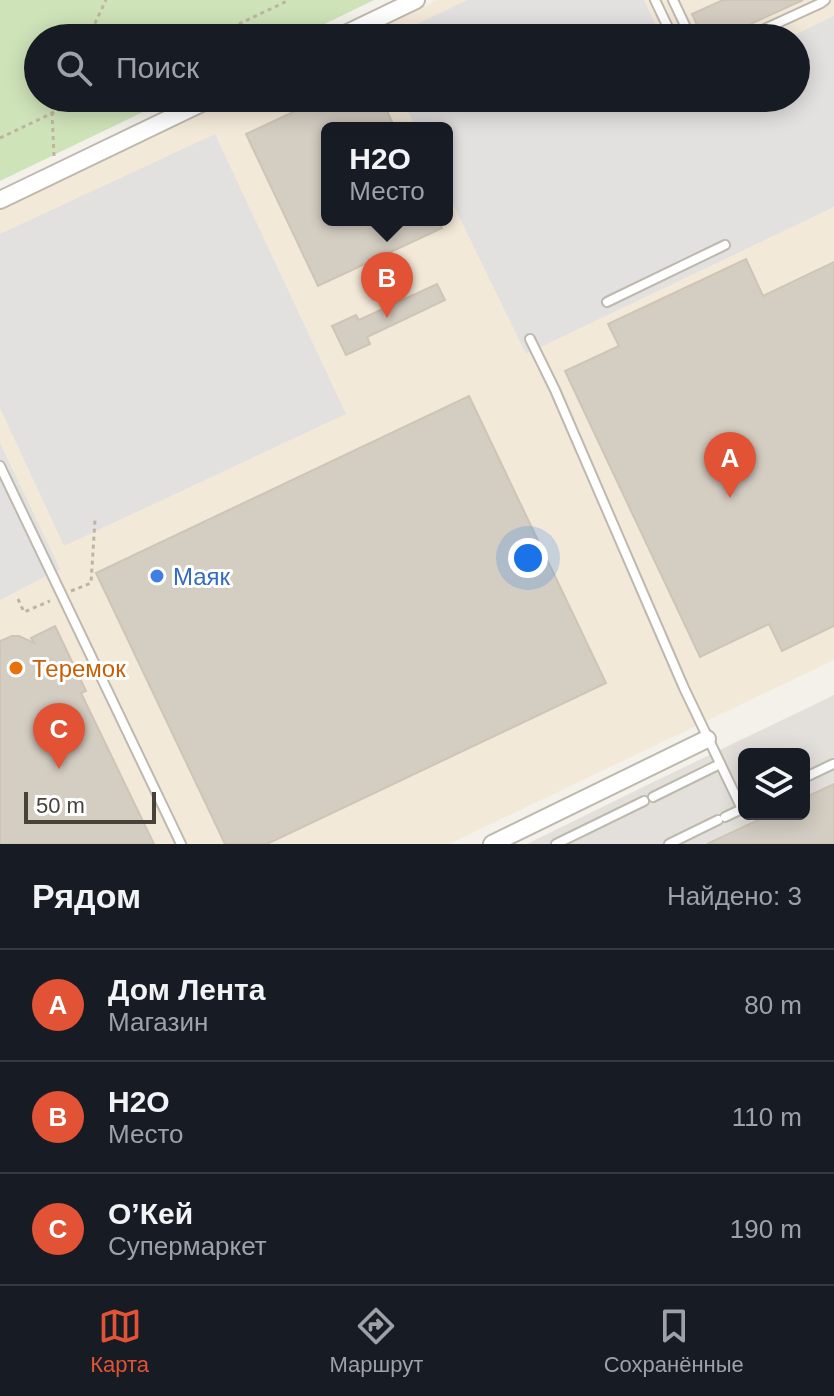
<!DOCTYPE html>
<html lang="ru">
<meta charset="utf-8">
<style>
body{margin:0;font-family:Helvetica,sans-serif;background:#20242c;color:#f1f3f6}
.controls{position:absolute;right:24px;bottom:24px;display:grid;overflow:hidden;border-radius:12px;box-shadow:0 4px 20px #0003}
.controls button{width:72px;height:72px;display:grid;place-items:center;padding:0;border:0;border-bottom:2px solid #363941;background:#171b24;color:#f1f3f6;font:40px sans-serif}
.scale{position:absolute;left:24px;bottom:20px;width:132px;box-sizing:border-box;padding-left:8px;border:4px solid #47423a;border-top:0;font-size:22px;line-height:28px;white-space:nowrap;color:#47423a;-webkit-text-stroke:6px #fff;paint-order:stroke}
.you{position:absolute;left:528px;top:558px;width:28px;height:28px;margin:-20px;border:6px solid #fff;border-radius:50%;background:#1a73e8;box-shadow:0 0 0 12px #1a73e833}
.badge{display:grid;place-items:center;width:52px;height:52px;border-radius:50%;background:#e15334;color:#fff;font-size:26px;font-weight:700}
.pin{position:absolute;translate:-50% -66px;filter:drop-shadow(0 2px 4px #0008)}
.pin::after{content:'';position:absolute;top:42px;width:28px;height:24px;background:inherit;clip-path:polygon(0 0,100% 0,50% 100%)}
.popup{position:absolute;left:321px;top:122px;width:132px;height:104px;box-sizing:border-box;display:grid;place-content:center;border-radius:12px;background:#171b24;filter:drop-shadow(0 2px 6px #0005);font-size:26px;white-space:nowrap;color:#9ea1a6}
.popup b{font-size:30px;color:#f1f3f6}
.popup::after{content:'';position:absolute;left:50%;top:100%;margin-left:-16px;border:16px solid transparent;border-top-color:#171b24}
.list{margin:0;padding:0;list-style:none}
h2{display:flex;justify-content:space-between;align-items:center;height:104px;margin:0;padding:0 32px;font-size:34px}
h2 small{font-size:26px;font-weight:400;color:#9ea1a6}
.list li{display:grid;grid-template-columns:52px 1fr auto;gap:24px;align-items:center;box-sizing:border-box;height:112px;padding:0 32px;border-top:2px solid #363941}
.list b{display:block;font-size:30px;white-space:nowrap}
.list p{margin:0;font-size:26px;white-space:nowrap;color:#9ea1a6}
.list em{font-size:26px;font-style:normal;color:#9ea1a6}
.icon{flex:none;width:44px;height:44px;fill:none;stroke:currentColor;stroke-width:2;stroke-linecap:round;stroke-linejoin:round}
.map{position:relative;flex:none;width:834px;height:844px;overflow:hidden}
.search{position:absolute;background:#171b24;box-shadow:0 4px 20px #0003;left:24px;right:24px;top:24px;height:88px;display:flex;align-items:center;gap:20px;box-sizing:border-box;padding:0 28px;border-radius:44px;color:#9ea1a6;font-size:30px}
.sheet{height:440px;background:#171b24}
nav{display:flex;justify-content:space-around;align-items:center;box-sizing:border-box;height:112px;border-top:2px solid #363941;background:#171b24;font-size:22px;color:#9ea1a6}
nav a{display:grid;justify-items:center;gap:4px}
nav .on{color:#e15334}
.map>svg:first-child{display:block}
.commercial{fill:#f3e9d9;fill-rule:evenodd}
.industrial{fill:#e3e0dc;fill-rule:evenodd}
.green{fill:#cfe3b9}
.parking{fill:#e3e1df}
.building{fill:#d4cdc2;stroke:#cec5b6;stroke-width:2}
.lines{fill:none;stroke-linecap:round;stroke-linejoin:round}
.lane-casing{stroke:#beb9ae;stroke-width:12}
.street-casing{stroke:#beb9ae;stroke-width:20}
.path{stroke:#beb5a1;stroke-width:3;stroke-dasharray:4 4;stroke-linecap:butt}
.lane{stroke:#fff;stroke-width:8}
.street{stroke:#fff;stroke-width:16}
.shop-dot{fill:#3f7fe0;stroke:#fff;stroke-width:3}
.food-dot{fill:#e8710a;stroke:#fff;stroke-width:3}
.labels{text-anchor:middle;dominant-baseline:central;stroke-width:6;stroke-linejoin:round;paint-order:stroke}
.shop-label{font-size:24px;fill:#366cbe;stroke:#fff;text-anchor:start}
.food-label{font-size:24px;fill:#c56008;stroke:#fff;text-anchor:start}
</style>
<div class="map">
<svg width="834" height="844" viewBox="0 0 834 844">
<rect width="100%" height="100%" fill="#f4f1eb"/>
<!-- commercial -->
<path class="commercial" d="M437,0H834V660L449,844H0V209L233,98H796V38H358ZM327,128H447V220H327Z"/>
<!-- industrial -->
<path class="industrial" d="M834,695V844H527L643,787ZM744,754H804V814H744Z"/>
<!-- green -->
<polygon class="green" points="0,0 374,0 296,38 38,38 38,98 172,98 0,181"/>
<!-- parking -->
<g class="parking">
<polygon points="467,0 644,0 662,38 388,38"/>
<polygon points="834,16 834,207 526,354 447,192 447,128 416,128 401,98 796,98 796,38 788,38"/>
<polygon points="215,134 346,414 64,546 0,408 0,234"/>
<polygon points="0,443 60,569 0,600"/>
</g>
<!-- building -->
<g class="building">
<polygon points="723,0 803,0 720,38 703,38 692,14"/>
<polygon points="323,98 381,98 395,128 327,128 327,220 438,220 442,228 318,286 246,134"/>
<polygon points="746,259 763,296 834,262 834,626 782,651 769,624 700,657 565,371 619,346 608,324"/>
<polygon points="437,284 445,300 367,337 370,344 346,355 332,326 356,315 359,320"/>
<polygon points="469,396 606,683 267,844 225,844 96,573"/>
<polygon points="55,626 86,691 81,693 154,844 0,844 0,641 12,636 19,636 34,643 31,638"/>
<polygon points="834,784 834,844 707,844 771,814 804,814 804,798"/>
</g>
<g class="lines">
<defs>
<g id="lane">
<polyline points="655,0 673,38"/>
<polyline points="673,0 691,38"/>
<polyline points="745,38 821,3 825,0"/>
<polyline points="607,302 725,245"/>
<polyline points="530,339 555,390 684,688 742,809"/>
<polyline points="0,466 181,844"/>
<polyline points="804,778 833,764"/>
<polyline points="653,797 720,764"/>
<polyline points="725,817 744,808"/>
<polyline points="556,844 644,801"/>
<polyline points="669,844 718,820"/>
</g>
<g id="street">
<polyline points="337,38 416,0"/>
<polyline points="0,200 212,98"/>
<polyline points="492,844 707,739"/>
</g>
</defs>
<!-- lane casing -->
<use href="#lane" class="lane-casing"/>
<!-- street casing -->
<use href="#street" class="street-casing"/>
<!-- path -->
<g class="path">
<polyline points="88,38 106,0"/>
<polyline points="210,38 289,0"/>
<polyline points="0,138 84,98"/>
<polyline points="54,156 52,113 59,98"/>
<polyline points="71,591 91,583 95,520"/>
<polyline points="18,599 24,612 50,601"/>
</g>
<!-- lane -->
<use href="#lane" class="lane"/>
<!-- street -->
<use href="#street" class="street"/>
</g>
<!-- markers -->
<circle class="shop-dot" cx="157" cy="576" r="8"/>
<circle class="food-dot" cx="16" cy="668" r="8"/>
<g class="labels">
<!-- shop labels -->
<g class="shop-label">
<text x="173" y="576">Маяк</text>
</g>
<!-- food labels -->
<g class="food-label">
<text x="32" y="668">Теремок</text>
</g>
</g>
</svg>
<div class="controls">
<button><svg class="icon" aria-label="layers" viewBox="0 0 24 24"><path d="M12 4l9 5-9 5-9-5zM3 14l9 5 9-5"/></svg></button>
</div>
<div class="scale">50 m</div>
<div class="you"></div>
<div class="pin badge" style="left:730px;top:498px">A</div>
<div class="pin badge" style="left:387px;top:318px">B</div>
<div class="popup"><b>H2O</b>Место</div>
<div class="pin badge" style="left:59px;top:769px">C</div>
<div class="search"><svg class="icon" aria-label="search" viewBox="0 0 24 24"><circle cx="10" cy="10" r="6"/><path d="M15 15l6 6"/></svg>Поиск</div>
</div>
<section class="sheet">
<h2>Рядом<small>Найдено: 3</small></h2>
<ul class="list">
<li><span class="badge">A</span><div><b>Дом Лента</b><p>Магазин</p></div><em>80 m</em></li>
<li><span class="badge">B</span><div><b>H2O</b><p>Место</p></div><em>110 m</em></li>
<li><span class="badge">C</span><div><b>О’Кей</b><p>Супермаркет</p></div><em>190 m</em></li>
</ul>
</section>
<nav>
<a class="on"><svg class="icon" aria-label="map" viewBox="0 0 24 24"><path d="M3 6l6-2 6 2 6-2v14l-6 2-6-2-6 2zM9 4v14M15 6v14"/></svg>Карта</a>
<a><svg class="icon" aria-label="directions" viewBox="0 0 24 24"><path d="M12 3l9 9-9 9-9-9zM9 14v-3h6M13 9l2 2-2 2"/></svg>Маршрут</a>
<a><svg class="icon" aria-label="saved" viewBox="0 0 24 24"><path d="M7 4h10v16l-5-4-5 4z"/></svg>Сохранённые</a>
</nav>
